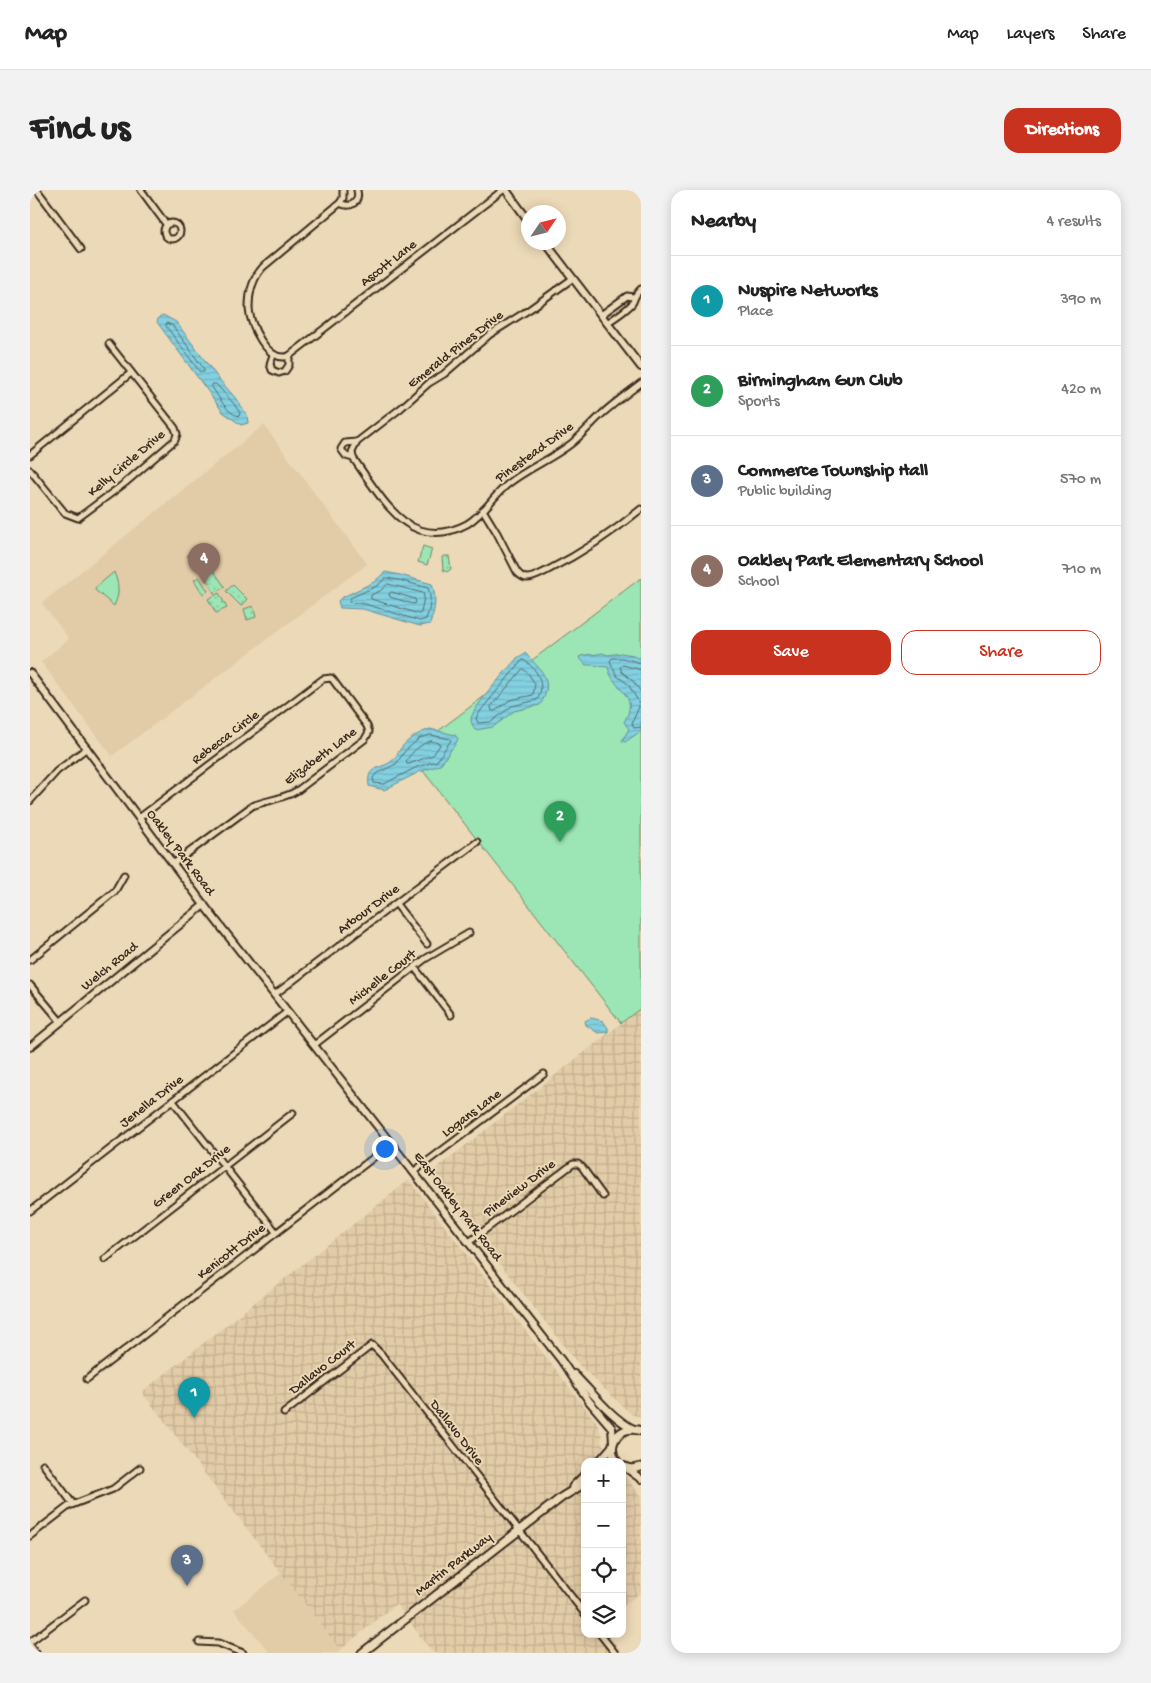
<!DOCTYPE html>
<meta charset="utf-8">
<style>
body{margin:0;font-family:"Gochi Hand",sans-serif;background:#f2f2f2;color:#222}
.controls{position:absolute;right:15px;bottom:15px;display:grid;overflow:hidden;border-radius:10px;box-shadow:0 2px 12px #0003}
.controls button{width:45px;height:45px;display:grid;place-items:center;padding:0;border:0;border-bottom:1px solid #e0e0e0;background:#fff;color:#222;font:25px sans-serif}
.compass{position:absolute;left:491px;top:15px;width:45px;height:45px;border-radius:50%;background:#fff;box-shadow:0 2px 12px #0003;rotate:55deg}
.you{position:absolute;left:354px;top:958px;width:18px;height:18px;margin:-12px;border:4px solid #fff;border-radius:50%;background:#1a73e8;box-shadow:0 0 0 8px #1a73e833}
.badge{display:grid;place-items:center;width:32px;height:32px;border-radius:50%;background:#c8321e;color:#fff;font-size:16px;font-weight:700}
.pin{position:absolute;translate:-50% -41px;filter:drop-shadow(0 1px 2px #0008)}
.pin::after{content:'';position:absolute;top:26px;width:18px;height:15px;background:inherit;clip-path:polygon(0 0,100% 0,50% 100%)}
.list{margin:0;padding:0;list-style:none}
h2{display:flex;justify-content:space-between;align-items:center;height:65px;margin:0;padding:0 20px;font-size:21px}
h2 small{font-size:16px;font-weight:400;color:#767676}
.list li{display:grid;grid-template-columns:32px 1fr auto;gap:15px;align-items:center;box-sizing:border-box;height:90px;padding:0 20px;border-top:1px solid #e0e0e0}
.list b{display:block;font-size:19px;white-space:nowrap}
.list p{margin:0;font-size:16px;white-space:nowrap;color:#767676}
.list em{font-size:16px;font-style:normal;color:#767676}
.actions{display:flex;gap:10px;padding:15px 20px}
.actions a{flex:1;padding:11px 0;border:1px solid #c8321e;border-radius:15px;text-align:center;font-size:18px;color:#c8321e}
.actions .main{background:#c8321e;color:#fff}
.icon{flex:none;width:28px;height:28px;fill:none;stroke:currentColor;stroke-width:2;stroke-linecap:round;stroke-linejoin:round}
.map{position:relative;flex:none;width:611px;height:1463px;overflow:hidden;border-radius:15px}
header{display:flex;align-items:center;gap:30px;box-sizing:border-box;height:70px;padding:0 25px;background:#fff;border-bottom:1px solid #e0e0e0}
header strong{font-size:24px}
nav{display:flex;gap:28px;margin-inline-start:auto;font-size:18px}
.intro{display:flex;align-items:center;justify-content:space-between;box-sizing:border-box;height:120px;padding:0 30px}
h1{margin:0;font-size:35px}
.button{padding:12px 22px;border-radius:15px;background:#c8321e;color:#fff;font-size:18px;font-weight:700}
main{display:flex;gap:30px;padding:0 30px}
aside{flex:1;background:#fff;border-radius:15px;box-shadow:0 2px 12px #0003}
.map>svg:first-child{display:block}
.built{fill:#e2cba7}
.industrial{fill:url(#industrial-grid)}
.green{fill:url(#green-dots);stroke:#6c8869}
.pitch{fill:#9ce5b4;stroke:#6c8869}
.water{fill:url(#water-rules);stroke:#668e93}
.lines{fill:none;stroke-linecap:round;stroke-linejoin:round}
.shore{stroke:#576c6c;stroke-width:1}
.minor-casing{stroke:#3b2a1e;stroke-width:9}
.tertiary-casing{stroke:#3b2a1e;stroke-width:10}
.secondary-casing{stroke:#3b2a1e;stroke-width:11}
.minor{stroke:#ecd9b7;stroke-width:5}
.tertiary{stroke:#ecd9b7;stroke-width:6}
.secondary{stroke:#ecd9b7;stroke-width:7}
.labels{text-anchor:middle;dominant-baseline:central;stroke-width:4;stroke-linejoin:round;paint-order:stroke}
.street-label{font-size:14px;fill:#3b2a1e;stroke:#ecd9b7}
</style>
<header>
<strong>Map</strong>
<nav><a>Map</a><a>Layers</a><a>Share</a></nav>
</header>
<div class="intro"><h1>Find us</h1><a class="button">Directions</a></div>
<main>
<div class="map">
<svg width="611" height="1463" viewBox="0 0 611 1463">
<defs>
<pattern id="industrial-grid" width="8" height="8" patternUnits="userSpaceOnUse" patternTransform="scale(1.25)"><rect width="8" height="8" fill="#e2cba7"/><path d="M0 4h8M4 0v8" fill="none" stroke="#c3ae8f"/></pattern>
<pattern id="green-dots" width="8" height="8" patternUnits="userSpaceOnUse" patternTransform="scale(1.25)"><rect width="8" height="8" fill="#9ce5b4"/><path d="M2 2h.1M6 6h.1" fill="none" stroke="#87c59a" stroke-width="1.8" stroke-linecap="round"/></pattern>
<pattern id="water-rules" width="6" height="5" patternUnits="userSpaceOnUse" patternTransform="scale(1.25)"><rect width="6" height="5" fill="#82d0e1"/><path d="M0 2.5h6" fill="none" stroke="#71b3c1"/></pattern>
</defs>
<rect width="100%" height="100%" fill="#ecd9b7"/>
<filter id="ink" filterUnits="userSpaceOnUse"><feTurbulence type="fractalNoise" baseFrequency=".02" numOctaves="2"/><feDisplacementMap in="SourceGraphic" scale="10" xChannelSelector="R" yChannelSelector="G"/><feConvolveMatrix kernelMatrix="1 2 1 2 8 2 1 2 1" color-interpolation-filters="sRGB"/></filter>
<g filter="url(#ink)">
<!-- built -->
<g class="built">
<polygon points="234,235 337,374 82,566 11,472 39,449 12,413"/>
<polygon points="251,1383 310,1460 306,1463 240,1463 204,1420"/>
</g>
<!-- industrial -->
<g class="industrial">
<polygon points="611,818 611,1226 602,1225 550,1176 399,984"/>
<polygon points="379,990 567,1233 572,1246 571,1252 585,1272 555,1272 555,1444 578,1444 592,1463 403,1463 366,1414 310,1460 112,1202"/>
<polygon points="592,1283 611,1306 611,1402 592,1417"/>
</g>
<!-- green -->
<g class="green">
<polygon points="415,366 419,366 421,379 417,382 413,380 412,367"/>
<polygon points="181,377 195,397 184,403 173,382"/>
<polygon points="203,395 217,409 211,416 196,401"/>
<polygon points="189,403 197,418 186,423 178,409"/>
<polygon points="223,416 226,427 217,430 214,419"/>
</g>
<!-- pitch -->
<g class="pitch">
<polygon points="174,354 184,368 167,380 157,365"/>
<polygon points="393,356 402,359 397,375 388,372"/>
<path d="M84,382C89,395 90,403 84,416L65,400V398Z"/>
<polygon points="169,387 178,401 173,404 164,390"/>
<polygon points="611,388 611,818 591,833 379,563"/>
</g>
<!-- water -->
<g class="water">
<polygon points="133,125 146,132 188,188 208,211 217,225 218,233 211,235 193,222 127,132 129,127"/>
<path d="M355,382L370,385L402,394C407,409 405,419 400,434L390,436L333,419L310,418L308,411L311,408L344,392Z"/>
<path d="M495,463C512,481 525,491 510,515L484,521L463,537L445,540C443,536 441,533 441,529C442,518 478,479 487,468Z"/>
<path d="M572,463L578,465L591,463L603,465L607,468H611V541L595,552L592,551L599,539L594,532C611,504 583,501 578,477C570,477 564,474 556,475L549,467C556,463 564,466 572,463Z"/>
<path d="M400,539L425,545L428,549L426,553L410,575L389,582L354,600L339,596C336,575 350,580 362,571C366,568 368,562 371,558C379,548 389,543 400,539Z"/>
<polygon points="561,828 573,831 578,838 578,842 568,843 556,835 555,831"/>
</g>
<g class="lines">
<!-- shore -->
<g class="shore">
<polygon points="137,133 143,136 174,179 174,182 170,182 136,136"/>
<path d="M183,194H186L204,214L210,223L209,226C197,224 189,207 182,197Z"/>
<path d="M356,388L369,390L398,398C402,409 400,419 396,429L390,431L335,414L319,412L320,408L347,396Z"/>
<polygon points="358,394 393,403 394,407 391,423 389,424 341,409 341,405 350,401"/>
<polygon points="362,402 385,409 386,413 383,414 360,407 359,404"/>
<path d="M493,470C508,478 516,496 507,510L482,516L461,532L448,533L446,528L452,519Z"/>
<polyline points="611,473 592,468 582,468 580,471 587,486 598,494 608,511 609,517 602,533 604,538 611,537"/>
<polygon points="493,479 498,483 505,494 503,505 480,510 465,521 462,521 461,517"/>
<polyline points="611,480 593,475 590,477 592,482 602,490 611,502"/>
<polygon points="401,545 420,549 421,550 407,571 387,577 354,594 344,593 343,588 346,584 366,574 375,561 390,548"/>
<path d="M401,551L409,553L410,555L403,565L379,574H377L376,571C382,562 390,554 401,551Z"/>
</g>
<defs>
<g id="minor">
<polyline points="7,0 51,59"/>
<polyline points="111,0 136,34"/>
<path d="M313,0V8L310,13L233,77C223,88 219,102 219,117C219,134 238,174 259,166L473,0"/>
<path d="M310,13C321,19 330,12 327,0"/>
<circle cx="142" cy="41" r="8"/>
<path d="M542,89L500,119L459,145L414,184L399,193L371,218L327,252L322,262L323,268C340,291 362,331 390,340C406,345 422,342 437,334C454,324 463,306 478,294C498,278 522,269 542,253C553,244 562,233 572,224C584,213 598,203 611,193"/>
<polyline points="571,125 597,106 603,107"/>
<path d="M577,133C583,129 600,118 603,112C605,106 606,104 611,99"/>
<polyline points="243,165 240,174 242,180 249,183 255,181 259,175 259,166"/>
<polyline points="0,265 101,183"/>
<polyline points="323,268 316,266 311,259 315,253 327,252"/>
<polyline points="0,280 35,323 48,328 95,293 145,250 147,244 145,238 79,154"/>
<path d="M453,320L467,343L487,382C490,385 492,388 497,388C504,388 512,383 518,380C552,363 582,343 611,319"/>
<polyline points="0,611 27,581 57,558"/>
<path d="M109,628L293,489L301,488L303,490L337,536L339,542L335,549L268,600C254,609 237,610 222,616L143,674"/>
<polyline points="366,714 397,754"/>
<polyline points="0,770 85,701 94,685"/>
<polyline points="385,778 421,825"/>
<polyline points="0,795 31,832"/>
<polyline points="244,805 447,652"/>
<polyline points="284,855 395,769 439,743"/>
<polyline points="143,911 246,1042"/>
<polyline points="383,982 514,884"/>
<polyline points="0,1021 257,822"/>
<polyline points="439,1052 543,974 548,974 552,977 573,1006"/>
<polyline points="75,1069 263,923"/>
<polyline points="57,1189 361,954"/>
<polyline points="254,1223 342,1155 351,1164 555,1424"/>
<polyline points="13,1274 43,1314"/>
<polyline points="0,1346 39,1316 83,1299 110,1278"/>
<polyline points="570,1444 585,1463"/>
<polyline points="0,1452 55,1410"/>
<polyline points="169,1452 188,1453 213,1463"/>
<polyline points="0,1455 6,1463"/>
</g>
<g id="tertiary">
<polyline points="476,0 498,30"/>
<polyline points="515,52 611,177"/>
<polyline points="0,483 177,719 531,1170 559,1211 582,1238 583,1252"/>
<polyline points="0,857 174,715"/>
<path d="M544,1184C561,1201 583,1230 604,1239"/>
<polyline points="596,1278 611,1289"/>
</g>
<g id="secondary">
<polyline points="569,1272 582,1257"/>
<path d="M587,1272C574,1254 591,1233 611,1241"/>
<polyline points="592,1276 602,1279 611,1277"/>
<polyline points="543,1297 555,1285"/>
<polyline points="332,1463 532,1307 555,1293"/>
</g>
</defs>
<!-- minor casing -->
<use href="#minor" class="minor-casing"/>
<!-- tertiary casing -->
<use href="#tertiary" class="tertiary-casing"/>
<!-- secondary casing -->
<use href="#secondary" class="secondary-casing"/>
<!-- minor -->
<use href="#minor" class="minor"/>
<!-- tertiary -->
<use href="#tertiary" class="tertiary"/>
<!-- secondary -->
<use href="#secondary" class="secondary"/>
</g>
</g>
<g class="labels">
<!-- street labels -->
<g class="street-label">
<text transform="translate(359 74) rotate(-38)">Ascott Lane</text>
<text transform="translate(426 160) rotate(-38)">Emerald Pines Drive</text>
<text transform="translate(505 263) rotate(-36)">Pinestead Drive</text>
<text transform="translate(97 274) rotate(-40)">Kelly Circle Drive</text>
<text transform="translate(196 548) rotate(-37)">Rebecca Circle</text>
<text transform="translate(291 567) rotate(-37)">Elizabeth Lane</text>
<text transform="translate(150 663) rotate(53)">Oakley Park Road</text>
<text transform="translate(339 720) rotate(-37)">Arbour Drive</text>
<text transform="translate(80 777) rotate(-39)">Welch Road</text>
<text transform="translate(353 788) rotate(-38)">Michelle Court</text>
<text transform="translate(122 912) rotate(-38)">Jenella Drive</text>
<text transform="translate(442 924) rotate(-37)">Logans Lane</text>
<text transform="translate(162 987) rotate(-38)">Green Oak Drive</text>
<text transform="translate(490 999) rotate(-37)">Pineview Drive</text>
<text transform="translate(427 1017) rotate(52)">East Oakley Park Road</text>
<text transform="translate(202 1062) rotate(-38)">Kenicott Drive</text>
<text transform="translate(293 1178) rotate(-38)">Dallavo Court</text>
<text transform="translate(426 1243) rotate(52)">Dallavo Drive</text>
<text transform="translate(424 1375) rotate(-38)">Martin Parkway</text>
</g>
</g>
</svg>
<div class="controls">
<button>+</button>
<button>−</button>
<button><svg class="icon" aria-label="locate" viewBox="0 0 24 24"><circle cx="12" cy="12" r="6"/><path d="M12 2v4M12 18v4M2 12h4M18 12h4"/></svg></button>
<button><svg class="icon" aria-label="layers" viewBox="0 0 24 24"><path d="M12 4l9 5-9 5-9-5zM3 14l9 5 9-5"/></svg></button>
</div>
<svg class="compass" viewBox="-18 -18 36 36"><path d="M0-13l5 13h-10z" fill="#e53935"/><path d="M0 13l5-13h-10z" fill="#767676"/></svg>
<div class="you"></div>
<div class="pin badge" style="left:164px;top:1228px;background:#0f9aa8">1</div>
<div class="pin badge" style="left:530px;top:652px;background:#2e9e5b">2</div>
<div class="pin badge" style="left:157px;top:1396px;background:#5c6f8a">3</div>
<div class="pin badge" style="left:174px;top:394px;background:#8d6e63">4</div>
</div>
<aside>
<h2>Nearby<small>4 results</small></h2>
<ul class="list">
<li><span class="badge" style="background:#0f9aa8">1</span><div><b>Nuspire Networks</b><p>Place</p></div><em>390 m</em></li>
<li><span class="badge" style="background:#2e9e5b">2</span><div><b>Birmingham Gun Club</b><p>Sports</p></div><em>420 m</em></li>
<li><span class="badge" style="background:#5c6f8a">3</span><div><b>Commerce Township Hall</b><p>Public building</p></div><em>570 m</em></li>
<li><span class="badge" style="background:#8d6e63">4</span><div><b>Oakley Park Elementary School</b><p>School</p></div><em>710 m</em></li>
</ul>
<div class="actions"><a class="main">Save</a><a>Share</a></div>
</aside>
</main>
